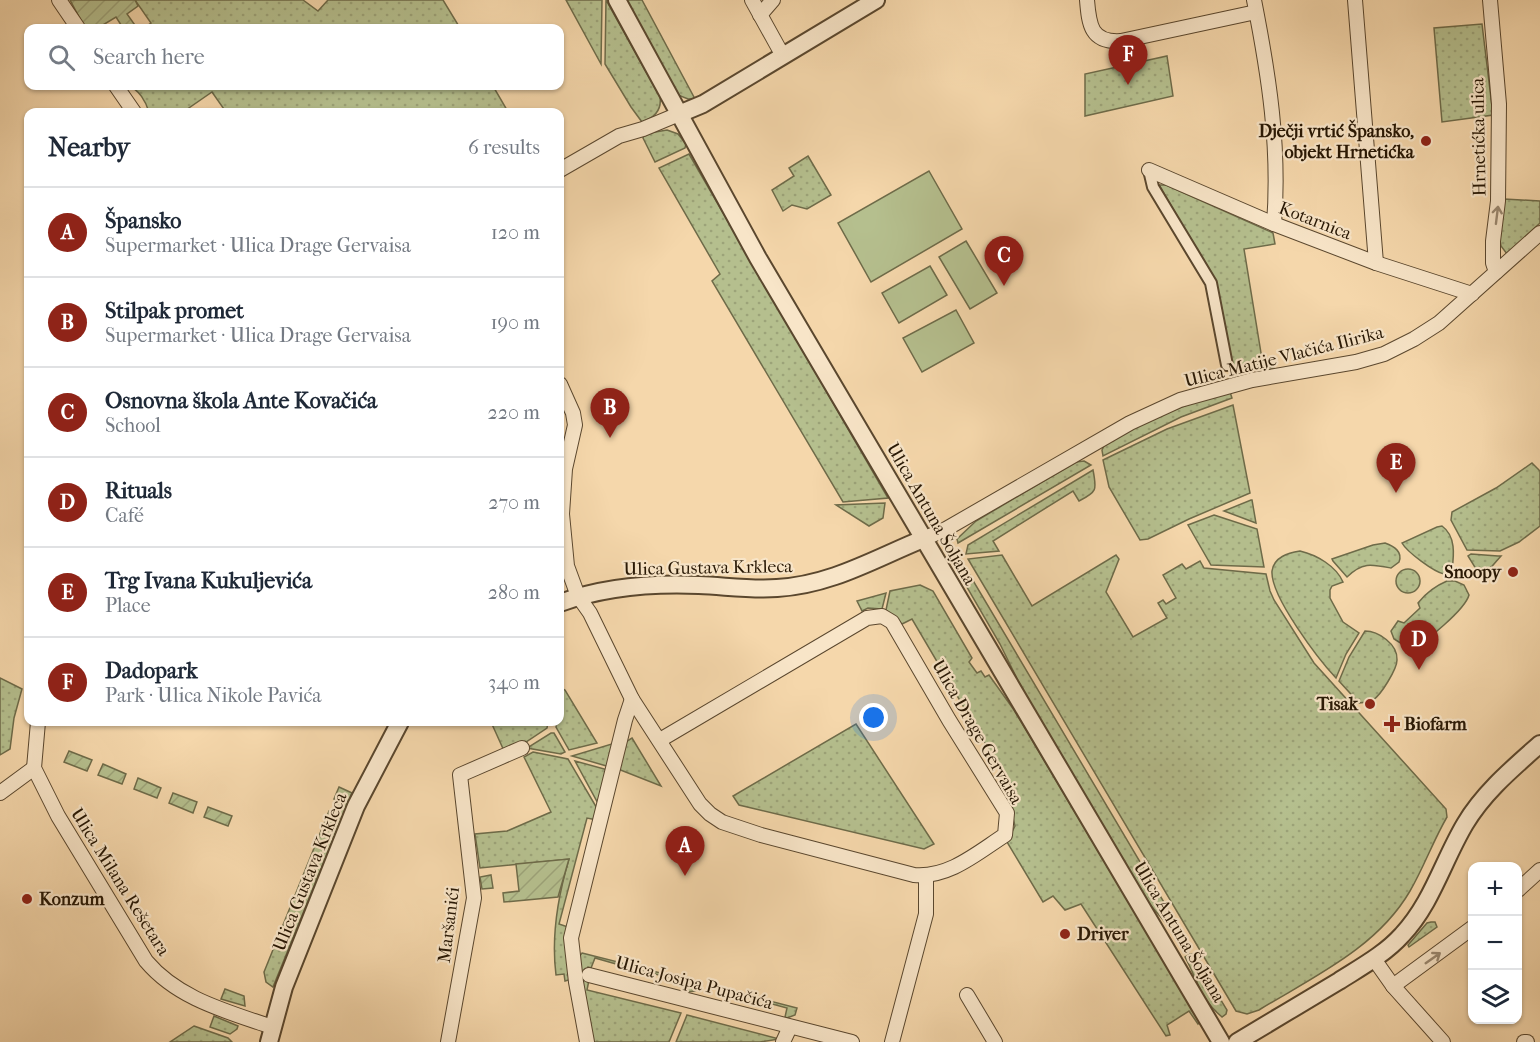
<!DOCTYPE html>
<meta charset="utf-8">
<style>
body{margin:0;font-family:"IM FELL French Canon",serif;background:#f6f6f7;color:#1f2937}
.controls{position:absolute;right:18px;bottom:18px;display:grid;overflow:hidden;border-radius:12px;box-shadow:0 2px 4px #0004}
.controls button{width:54px;height:54px;display:grid;place-items:center;padding:0;border:0;border-bottom:2px solid #e0e1e3;background:#fff;color:#1f2937;font:30px sans-serif}
.you{position:absolute;left:874px;top:718px;width:21px;height:21px;margin:-15px;border:4px solid #fff;border-radius:50%;background:#1a73e8;box-shadow:0 0 0 9px #1a73e833}
.badge{display:grid;place-items:center;width:39px;height:39px;border-radius:50%;background:#8f2418;color:#fff;font-size:20px;font-weight:700}
.pin{position:absolute;translate:-50% -50px;filter:drop-shadow(0 2px 3px #0008)}
.pin::after{content:'';position:absolute;top:32px;width:21px;height:18px;background:inherit;clip-path:polygon(0 0,100% 0,50% 100%)}
.list{margin:0;padding:0;list-style:none}
h2{display:flex;justify-content:space-between;align-items:center;height:78px;margin:0;padding:0 24px;font-size:26px}
h2 small{font-size:20px;font-weight:400;color:#747a83}
.list li{display:grid;grid-template-columns:39px 1fr auto;gap:18px;align-items:center;box-sizing:border-box;height:90px;padding:0 24px;border-top:2px solid #e0e1e3}
.list b{display:block;font-size:22px;white-space:nowrap}
.list p{margin:0;font-size:20px;white-space:nowrap;color:#747a83}
.list em{font-size:20px;font-style:normal;color:#747a83}
.icon{flex:none;width:33px;height:33px;fill:none;stroke:currentColor;stroke-width:2;stroke-linecap:round;stroke-linejoin:round}
.map{position:relative;flex:none;width:1540px;height:1042px;overflow:hidden}
.search{position:absolute;background:#fff;box-shadow:0 2px 4px #0004;left:24px;top:24px;width:540px;height:66px;display:flex;align-items:center;gap:15px;box-sizing:border-box;padding:0 21px;border-radius:12px;color:#747a83;font-size:22px}
.panel{position:absolute;background:#fff;box-shadow:0 2px 4px #0004;left:24px;top:108px;width:540px;height:618px;border-radius:12px}
.map>svg:first-child{display:block}
.grass{fill:url(#grass-dots);stroke:#6e6b49;stroke-width:1.5}
.garden{fill:url(#garden-furrows);stroke:#6e6b49;stroke-width:1.5}
.pitch{fill:#b5bf8e;stroke:#6e6b49;stroke-width:1.5}
.lines{fill:none;stroke-linecap:round;stroke-linejoin:round}
.pedestrian-casing{stroke:#5a472e;stroke-width:14}
.minor-casing{stroke:#5a472e;stroke-width:16}
.tertiary-casing{stroke:#5a472e;stroke-width:20}
.pedestrian{stroke:#f8e5c8;stroke-width:10}
.minor{stroke:#f8e5c8;stroke-width:14}
.tertiary{stroke:#f8e5c8;stroke-width:16}
.oneway{stroke:#9a8870}
.poi-dot{fill:#8f2418;stroke:#f8e5c8;stroke-width:2}
.labels{text-anchor:middle;dominant-baseline:central;stroke-width:4.5;stroke-linejoin:round;paint-order:stroke}
.poi-label{font-size:18px;font-weight:bold;fill:#271704;stroke:#f8e5c8;text-anchor:end}
.street-label{font-size:18px;fill:#271704;stroke:#f8e5c8}
</style>
<div class="map">
<svg width="1540" height="1042" viewBox="0 0 1540 1042">
<defs>
<pattern id="grass-dots" width="8" height="8" patternUnits="userSpaceOnUse" patternTransform="scale(1.5)"><rect width="8" height="8" fill="#b5bf8e"/><path d="M2 2h.1M6 6h.1" fill="none" stroke="#9ca379" stroke-width="1.8" stroke-linecap="round"/></pattern>
<pattern id="garden-furrows" width="10" height="10" patternUnits="userSpaceOnUse" patternTransform="scale(1.5)"><rect width="10" height="10" fill="#b5bf8e"/><path d="M-1 1l2-2M0 10L10 0M9 11l2-2" fill="none" stroke="#9ca379"/></pattern>
</defs>
<rect width="100%" height="100%" fill="#f5d7ab"/>
<filter id="stains"><feTurbulence type="fractalNoise" baseFrequency=".00333" numOctaves="4"/><feColorMatrix values="0 0 0 0 .2 0 0 0 0 .09 0 0 0 0 .02 0 0 0 .5 -.17"/></filter>
<radialGradient id="worn" r=".72"><stop offset=".6" stop-color="#630" stop-opacity="0"/><stop offset="1" stop-color="#630" stop-opacity=".3"/></radialGradient>
<!-- grass -->
<g class="grass">
<polygon points="135,0 303,0 318,11 328,0 443,0 460,28 144,28 151,23"/>
<polygon points="566,0 602,0 601,64"/>
<path d="M606,0L660,97C662,111 654,118 642,122L631,107L605,64Z"/>
<polygon points="625,0 642,0 695,99 688,99 678,95"/>
<polygon points="1482,24 1493,115 1442,122 1434,28"/>
<polygon points="1167,56 1173,96 1085,116 1085,74"/>
<path d="M128,86H493L507,110L506,112H226L212,92L183,112H149C146,102 139,89 128,86Z"/>
<polygon points="667,130 678,134 686,144 685,148 655,162 643,138 644,134"/>
<polygon points="689,154 888,498 843,502 712,281 720,274 659,168"/>
<polygon points="808,156 831,195 807,209 792,205 783,211 772,190 794,176 789,168"/>
<path d="M1159,185H1166L1273,233L1275,244L1244,249L1262,359L1272,358L1274,368C1265,369 1254,360 1245,366C1241,370 1239,374 1234,377L1216,283Z"/>
<polygon points="1504,199 1540,201 1540,223 1507,254 1501,246 1500,240"/>
<path d="M1230,392L1232,398L1181,417L1103,456L1102,450L1104,446C1139,422 1189,402 1230,392Z"/>
<polygon points="1233,405 1250,493 1189,519 1148,539 1140,540 1109,487 1103,460 1167,429"/>
<polygon points="1084,461 1091,465 958,543 957,539 976,521 1076,462"/>
<polygon points="1532,463 1540,471 1540,526 1519,542 1500,551 1467,550 1451,520 1452,512 1496,488"/>
<path d="M1093,470C1097,490 1097,492 1079,501L1073,491L993,541L999,551L966,554L968,545Z"/>
<polygon points="1252,500 1256,523 1224,511 1251,500"/>
<polygon points="885,503 883,518 869,526 836,505"/>
<polygon points="1214,515 1257,529 1264,567 1211,565 1188,525"/>
<path d="M1442,526C1456,536 1454,555 1452,570C1450,573 1449,575 1444,574C1434,572 1407,552 1402,543L1437,527Z"/>
<path d="M1385,543C1394,546 1403,552 1399,562L1391,568C1371,564 1362,562 1347,577L1333,561L1332,559L1373,545Z"/>
<path d="M1300,551C1317,555 1336,566 1343,582L1332,586L1330,590V598L1343,622L1359,633L1346,654L1336,678C1319,660 1270,596 1272,571C1274,557 1288,553 1300,551Z"/>
<polygon points="1471,554 1498,556 1501,556 1486,573 1476,569 1468,556"/>
<path d="M1002,555L1032,606L1116,555L1119,559L1106,592L1133,637L1167,618L1158,603L1163,600L1166,604L1176,598L1163,575L1182,564L1186,569L1200,561L1204,568L1266,574L1270,591L1274,600L1314,663L1446,809L1447,817C1433,841 1424,867 1410,891C1377,948 1313,977 1259,1010L1247,1014L1236,1011L968,559Z"/>
<polygon points="961,567 965,567 1168,909 1170,918 1165,922 1146,900 1024,693 1000,644 961,577 958,571"/>
<circle cx="1408" cy="581" r="12"/>
<path d="M1447,581H1455L1464,585L1469,595C1465,610 1426,641 1412,650L1394,639L1391,631L1398,621L1404,623L1420,608L1418,603C1426,593 1435,586 1447,581Z"/>
<polygon points="920,585 933,591 972,658 969,662 977,673 981,671 985,677 989,675 1014,710 1200,1022 1198,1024 1189,1011 1167,1025 1170,1035 1166,1036 1081,904 1065,910 1053,896 1043,902 1007,842 1015,826 1010,806 1019,801 912,619 902,624 886,610 890,591"/>
<polygon points="886,593 882,609 868,608 862,611 857,601"/>
<path d="M1365,631C1378,631 1398,644 1397,660C1397,669 1381,695 1373,700C1368,702 1364,703 1359,703L1339,681L1349,657Z"/>
<polygon points="0,678 22,689 14,718 10,749 0,755"/>
<polygon points="561,688 565,690 597,743 569,750 556,727 557,722 560,722"/>
<polygon points="491,722 548,722 547,728 520,746 505,753"/>
<polygon points="856,724 934,844 924,849 739,805 733,796"/>
<polygon points="551,733 554,733 565,752 561,754 527,748"/>
<polygon points="632,738 661,786 618,769 624,743"/>
<polygon points="615,743 610,767 572,756"/>
<path d="M533,752L568,759L598,810L597,820L587,818L559,924L568,927L572,979L565,981L564,974L556,975C551,936 558,896 569,859L480,868L475,834L507,831L551,812L524,757Z"/>
<polygon points="575,761 608,770 600,807"/>
<polygon points="339,787 352,793 273,987 266,982 264,972 329,811 334,812 338,800 334,799"/>
<polygon points="1431,922 1435,922 1437,927 1409,947 1408,945 1427,923"/>
<polygon points="582,953 630,965 630,968 595,958 591,968 588,967 585,977 580,978 578,958"/>
<path d="M1190,954H1193L1227,1010L1226,1014L1222,1017C1200,999 1198,981 1185,957Z"/>
<polygon points="641,968 699,983 695,991 687,992 689,983 640,970"/>
<polygon points="585,979 589,980 587,990 681,1013 669,1042 589,1042 581,980"/>
<polygon points="225,989 244,996 245,1006 221,999"/>
<polygon points="739,993 797,1008 795,1015 787,1018 785,1017 787,1008 739,995"/>
<polygon points="687,1015 779,1039 760,1042 676,1042"/>
<polygon points="214,1016 238,1026 237,1029 230,1034 210,1027"/>
<polygon points="194,1026 228,1038 232,1042 170,1042"/>
</g>
<!-- garden -->
<g class="garden">
<polygon points="70,0 135,0 138,6 127,14 137,28 123,28 116,17 98,28 85,28"/>
<polygon points="69,751 92,760 87,771 64,762"/>
<polygon points="103,764 126,774 122,784 98,775"/>
<polygon points="138,778 161,788 157,798 134,789"/>
<polygon points="173,793 197,802 193,813 169,803"/>
<polygon points="208,807 232,816 228,826 204,817"/>
<polygon points="569,859 558,897 504,902 503,893 519,891 516,864"/>
<polygon points="491,875 493,888 482,889 480,877"/>
</g>
<!-- pitch -->
<g class="pitch">
<polygon points="929,171 962,229 871,282 838,223"/>
<polygon points="966,241 997,293 970,309 939,257"/>
<polygon points="930,266 947,295 899,323 882,293"/>
<polygon points="956,310 974,343 922,372 903,338"/>
</g>
<g class="lines">
<defs>
<polyline id="pedestrian" points="1149,170 1153,187 1211,283 1227,365"/>
<g id="minor">
<polyline points="59,0 78,28"/>
<polyline points="752,0 783,56"/>
<path d="M1087,0C1089,25 1091,43 1121,41L1256,12"/>
<path d="M1254,0C1269,76 1280,147 1274,224"/>
<polyline points="1355,0 1376,263"/>
<polyline points="1490,0 1499,104 1498,201 1493,241 1493,263 1496,272"/>
<polyline points="760,15 773,0"/>
<polyline points="116,86 134,112"/>
<polyline points="560,170 619,136 643,129 679,114"/>
<polyline points="1149,170 1274,224 1376,263 1472,294"/>
<path d="M560,384L573,413L575,425L565,469L562,514L567,566L578,596L590,613L632,699L700,804L710,814L722,822L761,835L914,875C949,878 977,853 1005,835L1007,813L949,720L892,622L882,616L867,618L660,740"/>
<polyline points="923,539 946,529 1130,423 1180,400 1252,380 1356,362 1384,354 1414,339 1439,323 1540,233"/>
<path d="M38,722L34,768L58,816L146,961C178,999 226,1011 272,1027"/>
<polyline points="0,793 34,768"/>
<polyline points="1518,890 1540,870"/>
<polyline points="1374,959 1393,986 1443,1042"/>
<polyline points="589,975 852,1042"/>
<polyline points="1393,986 1472,928"/>
<polyline points="967,995 995,1042"/>
<polyline points="448,1042 474,898 460,775 522,748"/>
<polyline points="587,1042 576,982 571,938 625,720 632,699"/>
<polyline points="783,1042 790,1027"/>
<polyline points="892,1042 926,914 926,876"/>
<polyline points="1524,1042 1527,1042"/>
</g>
<g id="tertiary">
<polyline points="617,0 758,258 1221,1042"/>
<polyline points="679,114 703,104 876,0"/>
<path d="M560,603C603,587 652,583 699,585C725,586 751,590 777,588C831,585 874,559 923,539"/>
<polyline points="269,1042 284,987 356,806 400,722"/>
<path d="M1237,1042C1271,1022 1305,1001 1339,981C1361,967 1385,954 1402,935C1432,903 1443,861 1465,824C1484,792 1513,768 1540,744"/>
</g>
</defs>
<!-- pedestrian casing -->
<use href="#pedestrian" class="pedestrian-casing"/>
<!-- minor casing -->
<use href="#minor" class="minor-casing"/>
<!-- tertiary casing -->
<use href="#tertiary" class="tertiary-casing"/>
<!-- pedestrian -->
<use href="#pedestrian" class="pedestrian"/>
<!-- minor -->
<use href="#minor" class="minor"/>
<!-- tertiary -->
<use href="#tertiary" class="tertiary"/>
</g>
<!-- one-way arrows -->
<defs><path id="oneway-shaft" d="M-6 0H5M1.5-3L5.5 0L1.5 3" fill="none" stroke-width="1.6" stroke-linecap="round" stroke-linejoin="round" transform="scale(1.5)"/></defs>
<g class="oneway">
<use href="#oneway-shaft" transform="translate(1497 215) rotate(-83)"/>
<use href="#oneway-shaft" transform="translate(1433 958) rotate(-35)"/>
</g>
<!-- markers -->
<g class="poi-dot">
<circle cx="1426" cy="141" r="6"/>
<circle cx="1513" cy="572" r="6"/>
<circle cx="1370" cy="704" r="6"/>
<path d="M1389 715h6v6h6v6h-6v6h-6v-6h-6v-6h6z"/>
<circle cx="27" cy="899" r="6"/>
<circle cx="1065" cy="934" r="6"/>
</g>
<g class="labels">
<!-- poi labels -->
<g class="poi-label">
<text x="1414" y="131">Dječji vrtić Špansko,<tspan x="1414" dy="21">objekt Hrnetićka</tspan></text>
<text x="1501" y="572">Snoopy</text>
<text x="1358" y="704">Tisak</text>
<text x="1404" y="724" text-anchor="start">Biofarm</text>
<text x="39" y="899" text-anchor="start">Konzum</text>
<text x="1077" y="934" text-anchor="start">Driver</text>
</g>
<!-- street labels -->
<g class="street-label">
<text transform="translate(1479 137) rotate(-91)">Hrnetićka ulica</text>
<text transform="translate(1315 221) rotate(21)">Kotarnica</text>
<text transform="translate(1284 357) rotate(-14)">Ulica Matije Vlačića Ilirika</text>
<text transform="translate(931 514) rotate(60)">Ulica Antuna Šoljana</text>
<text transform="translate(708 568) rotate(-1)">Ulica Gustava Krkleca</text>
<text transform="translate(977 732) rotate(60)">Ulica Drage Gervaisa</text>
<text transform="translate(310 872) rotate(-68)">Ulica Gustava Krkleca</text>
<text transform="translate(120 882) rotate(58)">Ulica Milana Rešetara</text>
<text transform="translate(449 925) rotate(-83)">Maršanići</text>
<text transform="translate(1179 932) rotate(59)">Ulica Antuna Šoljana</text>
<text transform="translate(694 983) rotate(15)">Ulica Josipa Pupačića</text>
</g>
</g>
<rect width="100%" height="100%" filter="url(#stains)"/>
<rect width="100%" height="100%" fill="url(#worn)"/>
</svg>
<div class="controls">
<button>+</button>
<button>−</button>
<button><svg class="icon" aria-label="layers" viewBox="0 0 24 24"><path d="M12 4l9 5-9 5-9-5zM3 14l9 5 9-5"/></svg></button>
</div>
<div class="you"></div>
<div class="pin badge" style="left:685px;top:876px">A</div>
<div class="pin badge" style="left:610px;top:438px">B</div>
<div class="pin badge" style="left:1004px;top:286px">C</div>
<div class="pin badge" style="left:1419px;top:670px">D</div>
<div class="pin badge" style="left:1396px;top:493px">E</div>
<div class="pin badge" style="left:1128px;top:85px">F</div>
<div class="search"><svg class="icon" aria-label="search" viewBox="0 0 24 24"><circle cx="10" cy="10" r="6"/><path d="M15 15l6 6"/></svg>Search here</div>
<section class="panel">
<h2>Nearby<small>6 results</small></h2>
<ul class="list">
<li><span class="badge">A</span><div><b>Špansko</b><p>Supermarket · Ulica Drage Gervaisa</p></div><em>120 m</em></li>
<li><span class="badge">B</span><div><b>Stilpak promet</b><p>Supermarket · Ulica Drage Gervaisa</p></div><em>190 m</em></li>
<li><span class="badge">C</span><div><b>Osnovna škola Ante Kovačića</b><p>School</p></div><em>220 m</em></li>
<li><span class="badge">D</span><div><b>Rituals</b><p>Café</p></div><em>270 m</em></li>
<li><span class="badge">E</span><div><b>Trg Ivana Kukuljevića</b><p>Place</p></div><em>280 m</em></li>
<li><span class="badge">F</span><div><b>Dadopark</b><p>Park · Ulica Nikole Pavića</p></div><em>340 m</em></li>
</ul>
</section>
</div>
